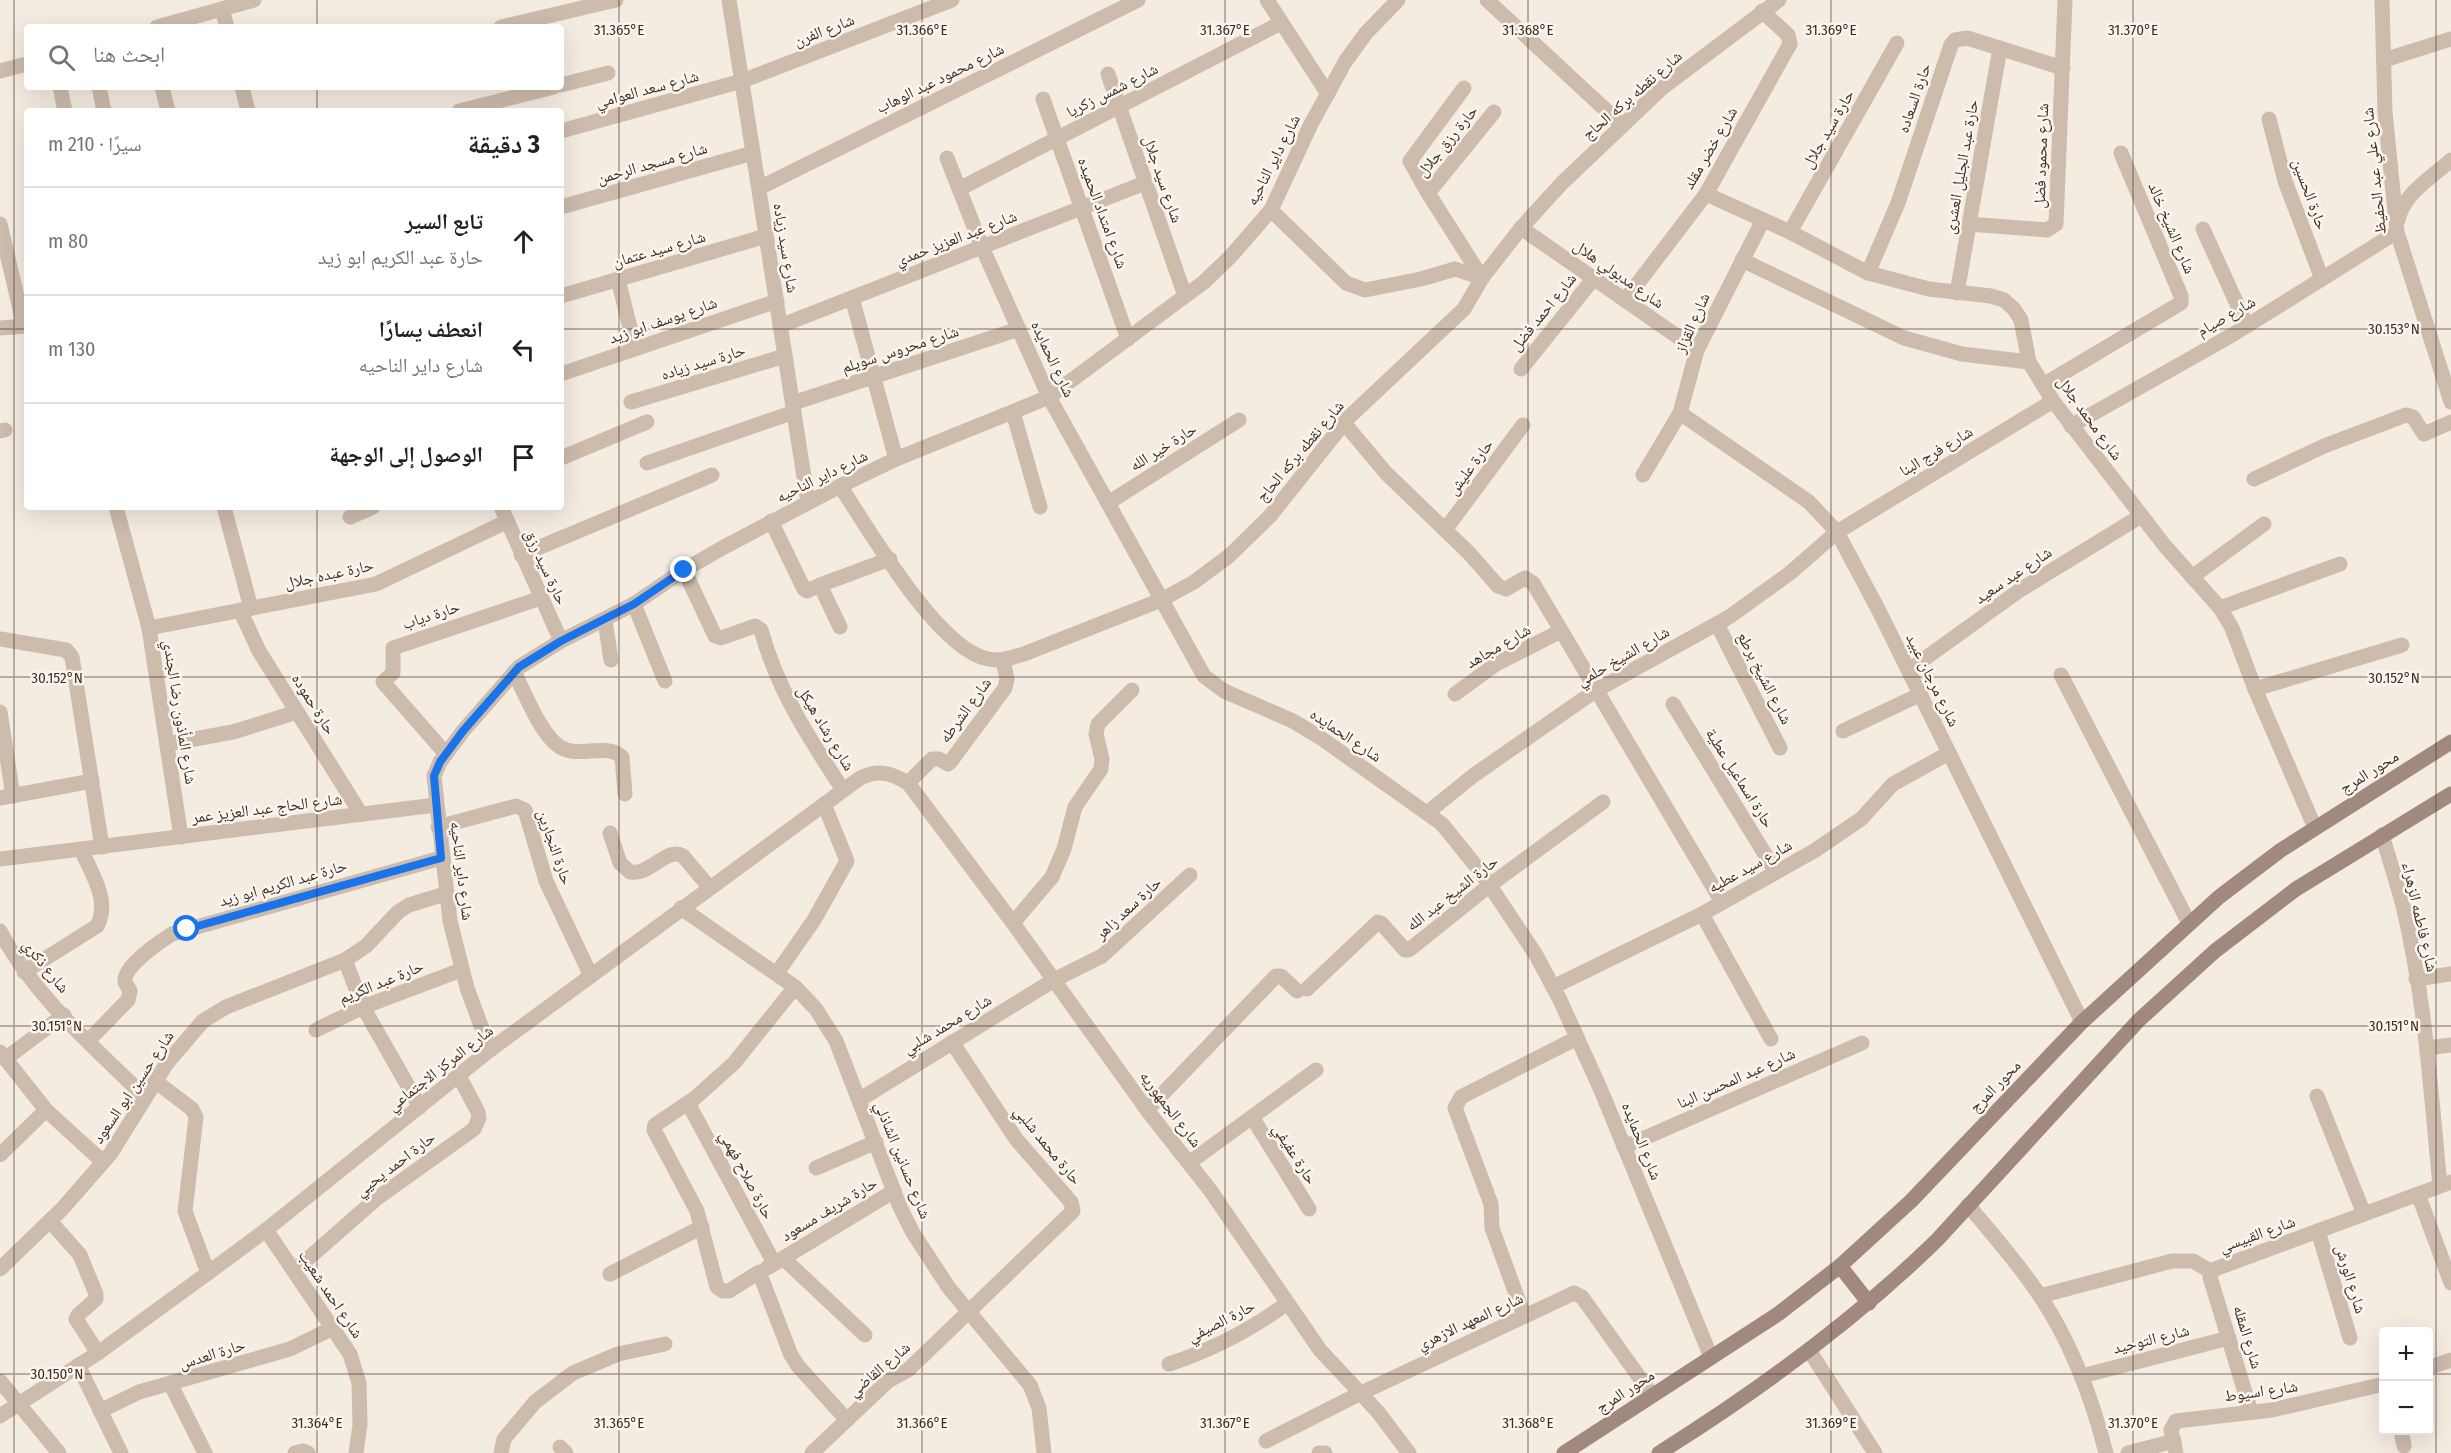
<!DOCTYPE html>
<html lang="ar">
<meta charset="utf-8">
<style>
body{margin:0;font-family:"Fira Sans Condensed","Noto Naskh Arabic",sans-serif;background:#f6f6f6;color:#202124;direction:rtl}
.controls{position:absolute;right:18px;bottom:18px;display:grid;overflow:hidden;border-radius:6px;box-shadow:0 6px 24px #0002}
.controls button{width:54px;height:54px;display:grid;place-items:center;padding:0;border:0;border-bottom:2px solid #e0e0e0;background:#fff;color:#202124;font:30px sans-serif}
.stop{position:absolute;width:18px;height:18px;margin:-14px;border:4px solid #1a73e8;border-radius:50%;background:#fff}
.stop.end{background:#1a73e8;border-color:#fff;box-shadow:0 2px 6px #0008}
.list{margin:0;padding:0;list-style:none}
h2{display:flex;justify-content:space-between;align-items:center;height:78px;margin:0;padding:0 24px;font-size:26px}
h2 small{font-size:20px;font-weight:400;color:#757577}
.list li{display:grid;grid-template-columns:39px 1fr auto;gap:18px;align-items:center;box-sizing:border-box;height:108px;padding:0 24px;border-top:2px solid #e0e0e0}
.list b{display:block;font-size:22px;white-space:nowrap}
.list p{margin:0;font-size:20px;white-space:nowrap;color:#757577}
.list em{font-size:20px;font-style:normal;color:#757577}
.icon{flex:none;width:33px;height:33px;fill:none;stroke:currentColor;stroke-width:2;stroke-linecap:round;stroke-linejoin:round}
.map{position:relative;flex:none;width:2451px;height:1453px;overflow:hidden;direction:ltr}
.search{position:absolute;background:#fff;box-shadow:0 6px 24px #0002;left:24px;top:24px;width:540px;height:66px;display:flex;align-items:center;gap:15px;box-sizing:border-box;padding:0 21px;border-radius:6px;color:#757577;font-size:22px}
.panel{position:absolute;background:#fff;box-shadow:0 6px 24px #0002;left:24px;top:108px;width:540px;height:402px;border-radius:6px;direction:rtl}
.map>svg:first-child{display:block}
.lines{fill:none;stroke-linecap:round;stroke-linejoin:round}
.minor{stroke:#cdbbac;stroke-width:15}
.secondary{stroke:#a18a7d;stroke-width:15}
.route{stroke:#1a73e8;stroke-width:8}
.ticks{fill:none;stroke:#3b302b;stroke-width:1.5;stroke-opacity:0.45}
.labels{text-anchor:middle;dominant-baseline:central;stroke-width:5;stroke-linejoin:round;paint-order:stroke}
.street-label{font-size:16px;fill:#3b302b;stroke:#fbf5ee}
.ticks-label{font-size:15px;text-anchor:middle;fill:#3b302b;stroke:#fbf5ee;stroke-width:5;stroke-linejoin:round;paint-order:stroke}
</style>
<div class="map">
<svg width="2451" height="1453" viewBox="0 0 2451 1453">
<rect width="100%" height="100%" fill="#f4ebe1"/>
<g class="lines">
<!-- minor -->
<g class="minor">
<polyline points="729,0 808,502"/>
<polyline points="1267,0 1328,94"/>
<polyline points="1487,0 1622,125"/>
<polyline points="2382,0 2385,112 2397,232 2451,402"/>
<polyline points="222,9 227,27"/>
<polyline points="157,27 254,0"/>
<polyline points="501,27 616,0"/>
<polyline points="2384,60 2451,39"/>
<polyline points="0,71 27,64"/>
<polyline points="1108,74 1185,296"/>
<polyline points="561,85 608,73"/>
<polyline points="60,87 65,111"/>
<polyline points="99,87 104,111"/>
<polyline points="162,87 168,111"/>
<polyline points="242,87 248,111"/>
<polyline points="1464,88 1410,161 1428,193 1482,278"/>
<polyline points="1043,99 1128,339"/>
<polyline points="459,111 554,87"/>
<polyline points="2269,119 2285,181 2322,279"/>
<polyline points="561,131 742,81 952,0"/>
<polyline points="947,158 982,247 1049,397 1204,676 1224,691 1293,721 1321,738 1442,824 1480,871 1536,955 1560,1000 1600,1088 1711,1357"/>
<polyline points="759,188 1138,0"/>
<polyline points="959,189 1281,23"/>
<polyline points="1428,193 1494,112"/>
<polyline points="1706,194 1790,232 1868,273 1929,289 1991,296 2004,300 2014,309 2021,320 2029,362 2053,401 2165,546 2220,608 2232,628 2255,689 2315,828"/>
<polyline points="561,207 753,153"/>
<polyline points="1271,210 1346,283 1365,290 1421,279 1455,269 1482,278"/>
<path d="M2398,220C2404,193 2431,178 2451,160"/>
<polyline points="0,224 24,326"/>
<polyline points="1969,224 2047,230 2056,224 2065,0"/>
<polyline points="1521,228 1697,350"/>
<polyline points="2203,229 2247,326"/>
<polyline points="1790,232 1897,43"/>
<polyline points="1742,260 1904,338 1962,354 2029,362"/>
<polyline points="1868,273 1898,203 1951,45 1955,40 1967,38 2063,68"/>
<polyline points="618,279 635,348"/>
<polyline points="1957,293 2000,48"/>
<polyline points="561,296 766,236"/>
<polyline points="852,298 896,459"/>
<polyline points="1625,300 1706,194 1790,44 1788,35 1762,11"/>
<polyline points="780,326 1145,183"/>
<polyline points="0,328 27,326"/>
<polyline points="1521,369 1594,278"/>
<polyline points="561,374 777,301"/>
<polyline points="2043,385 2181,303 2181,296 2121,153"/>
<polyline points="631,402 785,356"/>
<polyline points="793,403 1019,329"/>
<polyline points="1013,412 1040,507"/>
<polyline points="1680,413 1809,502 1837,532 1879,611 2082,1022"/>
<polyline points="1344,423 1386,473 1469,553 1498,586 1506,589 1525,578 1533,583 1722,902"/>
<polyline points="2071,426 2232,335 2397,232"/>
<polyline points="0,431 5,430"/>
<polyline points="561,458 647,422"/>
<polyline points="647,463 794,412"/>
<polyline points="1643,475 1680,413 1697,350 1763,220"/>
<polyline points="2254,479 2324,446 2406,415 2413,417 2424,434 2451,422"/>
<path d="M840,486C869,529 937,649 988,659C1001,662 1012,657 1024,654L1161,600L1194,582L1229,556L1270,516L1348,418L1464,309L1482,278L1521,228L1562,183L1662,88L1779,0"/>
<polyline points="1108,503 1239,420"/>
<polyline points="116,507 149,628 181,837"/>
<polyline points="224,507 251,608"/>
<polyline points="501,507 561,641"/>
<polyline points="350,517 373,507"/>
<polyline points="771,521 804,589 807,591 820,585 840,627"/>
<polyline points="1445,530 1523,425"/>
<polyline points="521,555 712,475"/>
<path d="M684,570L715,636L721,638L755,626L761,630C778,691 809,738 843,790"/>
<polyline points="2192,577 2264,524"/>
<polyline points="820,585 890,559"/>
<polyline points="634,604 665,681"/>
<polyline points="2220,608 2340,564"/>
<polyline points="240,610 259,651 361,814"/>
<polyline points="605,621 611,660"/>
<polyline points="1717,624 1780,748"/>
<polyline points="149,628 376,584 506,522"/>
<polyline points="0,639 66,650 72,657 102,847"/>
<polyline points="1909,670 2020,590 2141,516"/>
<path d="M514,672C525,693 540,734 560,747C579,759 606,742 622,757L625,794"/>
<polyline points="2061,675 2189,923"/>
<polyline points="2255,689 2402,645"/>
<polyline points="1455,694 1496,664 1561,631"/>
<polyline points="1673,704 1776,872"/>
<polyline points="0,712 13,796"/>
<polyline points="1843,731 1921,694"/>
<polyline points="167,744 233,732 297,712"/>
<polyline points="446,754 383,682 393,673 393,648 541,598"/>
<polyline points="908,783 932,759 939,759 948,764 951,761 1005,688 1007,679 1003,660"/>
<polyline points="0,798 92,781"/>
<polyline points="1427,813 1474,775 1595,691 1729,617 1790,573 1837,532 2053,401"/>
<polyline points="438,827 516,806 525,810 546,881 591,976"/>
<path d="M610,833L620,863L630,872C650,876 667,846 683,856L710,888"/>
<path d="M2382,835C2389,859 2397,882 2403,906C2425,997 2431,1093 2440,1186"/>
<polyline points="0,859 436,805"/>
<polyline points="681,908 795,987 816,1009 836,1041 900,1207 913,1233 949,1288 1030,1385 1039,1408 1044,1453"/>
<polyline points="1702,914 1771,1039"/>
<polyline points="1013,923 1052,877 1064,849 1075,807 1101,769 1102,759 1096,734 1098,724 1132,690"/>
<path d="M0,931C34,996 93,1046 145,1097"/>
<polyline points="345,960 363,1007 420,1107"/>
<path d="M24,972L97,926C111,901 91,873 81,849"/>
<polyline points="777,973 814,920 847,861 824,804"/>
<polyline points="2416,979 2451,974"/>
<polyline points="795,987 734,1063 695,1098 655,1125 654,1130 697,1211 717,1287 723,1291 729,1291 759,1272 791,1355 798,1366 847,1420"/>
<polyline points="1553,987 1702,914 1814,851 1861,819 1893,784 1949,753"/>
<polyline points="1307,989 1378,922 1381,923 1405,950 1409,950 1490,885 1603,802"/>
<polyline points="316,1030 363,1007 461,970"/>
<path d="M88,1041L128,1000L130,991C129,989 126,984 125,982C122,967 161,941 172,934L441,858"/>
<polyline points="2427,1048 2451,1045"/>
<polyline points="490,1050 467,988 450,921 434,776 440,762 463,731 519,667 561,641 634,604 684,570 724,547 840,486 896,459 1049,397 1204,282 1231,256 1271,210 1311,124 1345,62 1366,33 1398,0"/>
<polyline points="0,1052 46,1110 103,1162"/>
<polyline points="5,1059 64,1015"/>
<polyline points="155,1081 192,1109 196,1117 185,1211 208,1273"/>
<polyline points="2317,1096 2364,1214"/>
<polyline points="859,1100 1054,980 1102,956 1190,875"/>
<polyline points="688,1103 774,1263"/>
<polyline points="1147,1110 1276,976 1281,976 1297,991"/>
<polyline points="1252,1117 1309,1209"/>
<polyline points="1624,1147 1862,1043"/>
<polyline points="0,1155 46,1110"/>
<polyline points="1189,1163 1316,1070"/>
<polyline points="816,1168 876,1142"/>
<polyline points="2418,1194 2451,1283"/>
<path d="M1968,1205C1993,1235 2019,1264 2040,1296C2072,1344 2092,1398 2106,1453"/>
<polyline points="50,1221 80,1255 96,1294 96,1299 78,1315 76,1319 98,1353"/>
<polyline points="266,1230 350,1354 359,1383 360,1425 356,1453"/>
<polyline points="2318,1231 2350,1338"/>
<polyline points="783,1258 865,1335"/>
<polyline points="767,1268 894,1191"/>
<polyline points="0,1269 63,1208 111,1153 167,1063 203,1021 226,1007 345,960 366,946 398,912 409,905 445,894"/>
<polyline points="294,1271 376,1199 474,1129 479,1118 478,1112 459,1076"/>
<polyline points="2212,1272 2215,1269 2451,1182"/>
<polyline points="2212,1272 2210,1277 2251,1412"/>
<polyline points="610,1274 702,1227"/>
<polyline points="2040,1296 2172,1261 2193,1261 2212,1272"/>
<polyline points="1524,1316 1492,1228 1491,1204 1455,1108 1461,1097 1577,1038"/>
<polyline points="1809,1350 1875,1453"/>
<path d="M1169,1364C1212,1350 1249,1331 1286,1304"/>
<polyline points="78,1365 121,1453"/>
<polyline points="2428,1368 2451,1360"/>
<polyline points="2082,1376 2229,1338"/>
<polyline points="0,1381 59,1453"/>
<polyline points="171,1385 205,1453"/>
<polyline points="100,1411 139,1392 290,1349 333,1328"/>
<path d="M0,1416L98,1353L208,1273L266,1230L490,1050L860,778C879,769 891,773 908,783L1013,923L1147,1110L1210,1190L1320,1350L1378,1412L1409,1453"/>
<polyline points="2401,1430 2404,1446"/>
<polyline points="1266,1441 1359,1394 1574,1293 1582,1297 1652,1395"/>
<polyline points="560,1447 566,1453"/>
<polyline points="295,1453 303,1451 308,1453"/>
<polyline points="501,1453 504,1439 535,1402 573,1373 618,1354 665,1344"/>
<polyline points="812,1453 888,1381 908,1370 1073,1211 1071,1202 1016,1139 952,1042"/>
<polyline points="1319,1453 1325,1453"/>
<polyline points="2128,1453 2174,1441"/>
<polyline points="2176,1453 2171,1430 2176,1421 2272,1410 2384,1384"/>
</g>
<!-- secondary -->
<g class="secondary">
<polyline points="1840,1266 1869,1303"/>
<polyline points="1564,1453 1778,1314 1840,1266 1911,1201 2082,1022 2219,897 2281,850 2451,742"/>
<path d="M1659,1453C1758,1391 1853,1322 1937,1240L2139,1020L2215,951L2296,889L2451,794"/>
</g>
</g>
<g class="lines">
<!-- route -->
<polyline class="route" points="187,929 441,858 434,776 440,762 463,731 519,667 561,641 634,604 684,570"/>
</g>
<!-- ticks -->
<path class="ticks" d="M14,0V1453M317,0V27M619,0V1453M922,0V1453M1225,0V1453M1528,0V1453M1831,0V1453M2133,0V1453M2436,0V1453M317,87V111M0,329H27M561,329H2451M317,507V1453M0,677H2451M0,1026H2451M0,1374H2384M2428,1374H2451"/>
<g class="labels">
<!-- street labels -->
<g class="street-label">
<text transform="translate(824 30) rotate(-21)">شارع الفرن</text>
<text transform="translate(940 78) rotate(-26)">شارع محمود عبد الوهاب</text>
<text transform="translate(647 89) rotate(-15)">شارع سعد العوامي</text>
<text transform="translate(1112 90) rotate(-27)">شارع شمس زكريا</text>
<text transform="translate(1632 95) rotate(-41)">شارع نقطه بركه الحاج</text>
<text transform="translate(1914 98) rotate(-71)">حارة السعاده</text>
<text transform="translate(1828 129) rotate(-60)">حارة سيد جلال</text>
<text transform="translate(1447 141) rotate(-51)">حارة رزق جلال</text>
<text transform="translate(1710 148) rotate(-60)">شارع خضر مقلد</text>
<text transform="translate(2041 156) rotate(-88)">شارع محمود فضل</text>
<text transform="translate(1273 160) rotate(-63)">شارع داير الناحيه</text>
<text transform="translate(652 163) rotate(-16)">شارع مسجد الرحمن</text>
<text transform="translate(1961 167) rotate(-80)">حارة عبد الجليل العشرى</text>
<text transform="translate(2374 171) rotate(-96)">شارع علي عبد الحفيظ</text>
<text transform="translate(1163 179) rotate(71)">شارع سيد جلال</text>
<text transform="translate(2310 194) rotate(70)">حارة الحسين</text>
<text transform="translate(1103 213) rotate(70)">شارع امتداد الحميده</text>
<text transform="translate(2172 228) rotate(67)">شارع الشيخ خالد</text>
<text transform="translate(956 238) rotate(-21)">شارع عبد العزيز حمدي</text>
<text transform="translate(786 248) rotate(81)">شارع سيد زياده</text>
<text transform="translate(659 249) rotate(-16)">شارع سيد عتمان</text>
<text transform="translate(1619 274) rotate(35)">شارع مدبولي هلال</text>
<text transform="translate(1543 312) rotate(-51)">شارع احمد فضل</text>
<text transform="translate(2226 316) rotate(-30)">شارع صيام</text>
<text transform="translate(663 320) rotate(-19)">شارع يوسف ابو زيد</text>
<text transform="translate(1692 323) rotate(-66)">شارع القزاز</text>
<text transform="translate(900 349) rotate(-18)">شارع محروس سويلم</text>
<text transform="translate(1053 359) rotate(65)">شارع الحمايده</text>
<text transform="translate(703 362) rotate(-17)">حارة سيد زياده</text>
<text transform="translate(2090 418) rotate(54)">شارع محمد جلال</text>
<text transform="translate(1163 447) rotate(-32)">حارة خير الله</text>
<text transform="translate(1300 451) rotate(-50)">شارع نقطه بركه الحاج</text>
<text transform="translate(1936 451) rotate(-31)">شارع فرج البنا</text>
<text transform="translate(1470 467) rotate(-53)">حارة عليش</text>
<text transform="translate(822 476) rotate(-26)">شارع داير الناحيه</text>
<text transform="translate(546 567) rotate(65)">حارة سيد رزق</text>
<text transform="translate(329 574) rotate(-12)">حارة عبده جلال</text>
<text transform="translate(2013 575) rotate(-34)">شارع عبد سعيد</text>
<text transform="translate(431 615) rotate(-18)">حارة دياب</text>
<text transform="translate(1498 646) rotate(-30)">شارع مجاهد</text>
<text transform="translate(1623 656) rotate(-30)">شارع الشيخ حلمي</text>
<text transform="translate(1765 678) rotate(63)">شارع الشيخ برطع</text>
<text transform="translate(1933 680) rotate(64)">شارع مرجان عبيد</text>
<text transform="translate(314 704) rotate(58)">حارة حموده</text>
<text transform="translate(965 710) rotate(-54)">شارع الشرطه</text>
<text transform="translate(180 712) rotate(81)">شارع المأذون رضا الجندي</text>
<text transform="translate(826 728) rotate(59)">شارع رشاد هيكل</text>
<text transform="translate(1346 735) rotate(34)">شارع الحمايده</text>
<text transform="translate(2369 772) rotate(-32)">محور المرج</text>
<text transform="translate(1740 778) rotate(58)">حارة اسماعيل عطية</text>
<text transform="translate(267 808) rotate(-7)">شارع الحاج عبد العزيز عمر</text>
<text transform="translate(555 847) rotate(71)">حارة النجارين</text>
<text transform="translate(1750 866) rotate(-29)">شارع سيد عطيه</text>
<text transform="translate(462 871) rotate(83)">شارع داير الناحيه</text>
<text transform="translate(283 883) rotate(-16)">حارة عبد الكريم ابو زيد</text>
<text transform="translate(1452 893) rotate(-38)">حارة الشيخ عبد الله</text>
<text transform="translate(1128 908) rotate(-43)">حارة سعد زاهر</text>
<text transform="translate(2420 917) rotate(77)">شارع فاطمه الزهراء</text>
<text transform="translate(46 966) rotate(51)">شارع ذكري</text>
<text transform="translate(381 982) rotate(-22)">حارة عبد الكريم</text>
<text transform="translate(947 1024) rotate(-31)">شارع محمد شلبي</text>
<text transform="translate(440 1068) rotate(-38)">شارع المركز الاجتماعي</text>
<text transform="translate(1736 1078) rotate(-24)">شارع عبد المحسن البنا</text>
<text transform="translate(1995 1086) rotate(-46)">محور المرج</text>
<text transform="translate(133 1087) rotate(-56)">شارع حسين ابو السعود</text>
<text transform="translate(1171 1109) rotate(53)">شارع الجمهوريه</text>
<text transform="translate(1642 1141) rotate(68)">شارع الحمايده</text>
<text transform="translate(1048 1145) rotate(51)">حارة محمد شلبي</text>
<text transform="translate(1295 1154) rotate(58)">حارة عفيفي</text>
<text transform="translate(903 1160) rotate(68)">شارع حسانين الشاذلي</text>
<text transform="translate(395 1164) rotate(-37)">حارة احمد يحيي</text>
<text transform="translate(747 1175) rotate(62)">حارة صلاح فهمي</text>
<text transform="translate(829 1209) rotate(-31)">حارة شريف مسعود</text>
<text transform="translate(2257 1234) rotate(-20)">شارع القبيسي</text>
<text transform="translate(2351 1279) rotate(73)">شارع الورش</text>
<text transform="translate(331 1294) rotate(56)">شارع احمد شعيب</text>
<text transform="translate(1221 1321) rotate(-27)">حارة الصيفي</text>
<text transform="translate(1470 1321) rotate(-25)">شارع المعهد الازهري</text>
<text transform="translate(2248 1337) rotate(73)">شارع المقله</text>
<text transform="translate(2151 1339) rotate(-14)">شارع التوحيد</text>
<text transform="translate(212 1354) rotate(-17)">حارة العدس</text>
<text transform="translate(879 1369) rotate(-40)">شارع القاضي</text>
<text transform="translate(1625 1391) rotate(-33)">محور المرج</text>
<text transform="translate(2261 1391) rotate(-8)">شارع اسيوط</text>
</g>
</g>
<g class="ticks-label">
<text x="619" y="35">31.365°E</text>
<text x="922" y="35">31.366°E</text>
<text x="1225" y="35">31.367°E</text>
<text x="1528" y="35">31.368°E</text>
<text x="1831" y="35">31.369°E</text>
<text x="2133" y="35">31.370°E</text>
<text x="2394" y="334">30.153°N</text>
<text x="57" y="683">30.152°N</text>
<text x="2394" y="683">30.152°N</text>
<text x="57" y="1031">30.151°N</text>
<text x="2394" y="1031">30.151°N</text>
<text x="57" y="1379">30.150°N</text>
<text x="317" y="1428">31.364°E</text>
<text x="619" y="1428">31.365°E</text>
<text x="922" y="1428">31.366°E</text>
<text x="1225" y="1428">31.367°E</text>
<text x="1528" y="1428">31.368°E</text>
<text x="1831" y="1428">31.369°E</text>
<text x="2133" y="1428">31.370°E</text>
</g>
</svg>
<div class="controls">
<button>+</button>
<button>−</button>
</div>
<div class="stop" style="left:187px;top:929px"></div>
<div class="stop end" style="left:684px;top:570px"></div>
<div class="search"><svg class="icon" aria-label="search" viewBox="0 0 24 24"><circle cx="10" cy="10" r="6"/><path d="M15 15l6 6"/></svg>ابحث هنا</div>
<section class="panel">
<h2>3 دقيقة<small>سيرًا · 210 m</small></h2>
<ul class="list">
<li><svg class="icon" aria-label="ahead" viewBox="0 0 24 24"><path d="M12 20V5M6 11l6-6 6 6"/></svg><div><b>تابع السير</b><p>حارة عبد الكريم ابو زيد</p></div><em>80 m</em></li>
<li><svg class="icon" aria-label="left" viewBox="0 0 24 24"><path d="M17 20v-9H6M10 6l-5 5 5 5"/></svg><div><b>انعطف يسارًا</b><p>شارع داير الناحيه</p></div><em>130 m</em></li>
<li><svg class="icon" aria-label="arrive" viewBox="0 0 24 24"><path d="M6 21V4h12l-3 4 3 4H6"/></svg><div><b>الوصول إلى الوجهة</b></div></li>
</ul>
</section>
</div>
